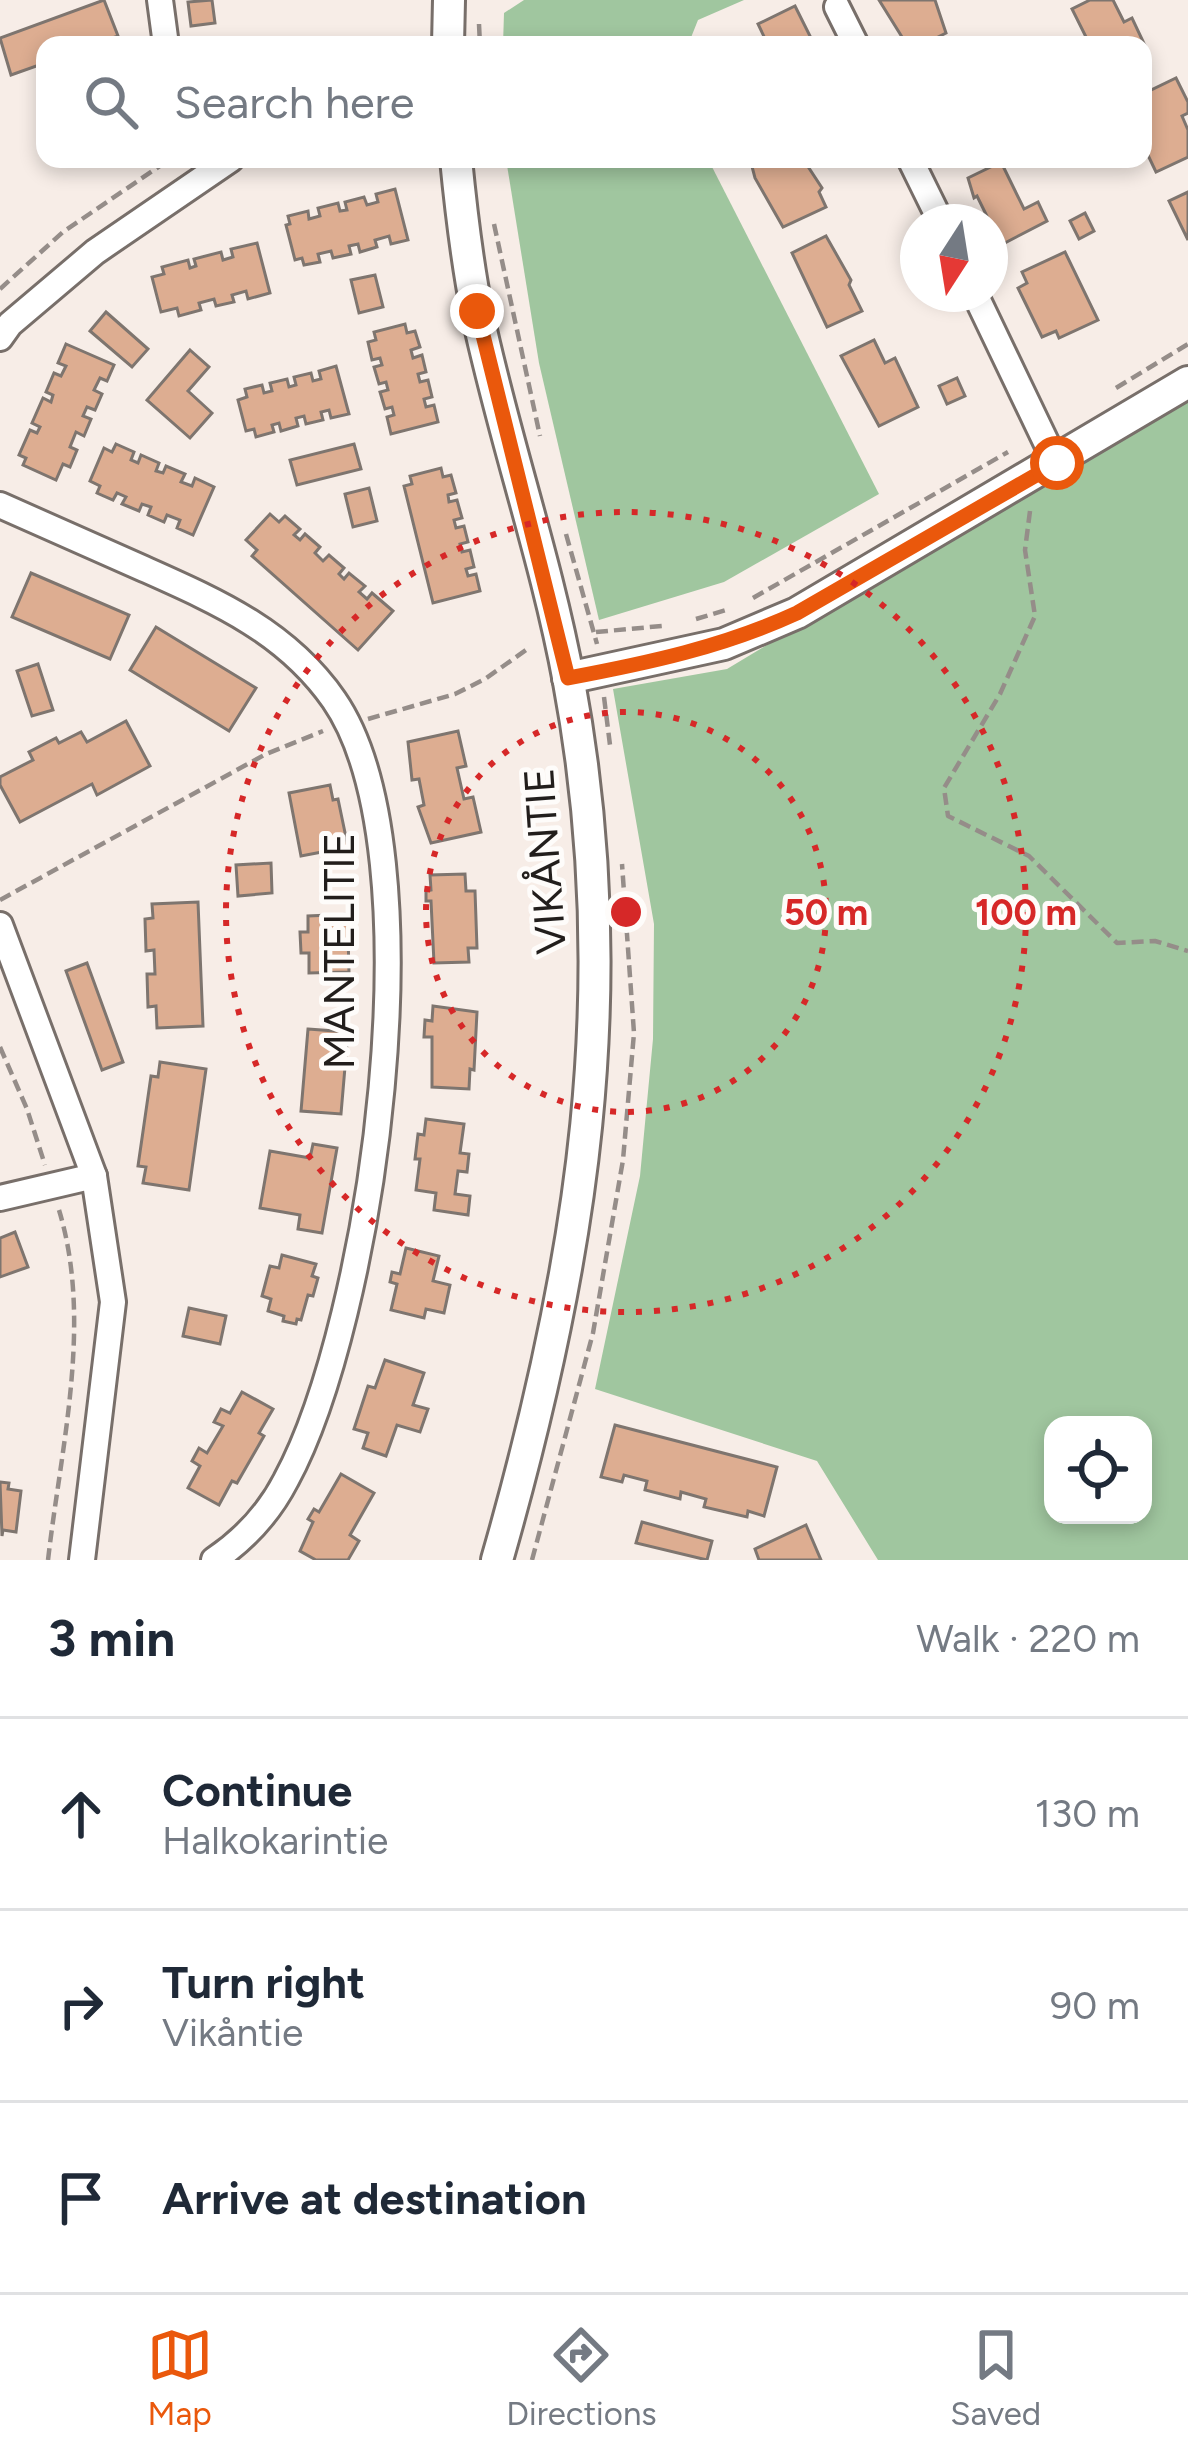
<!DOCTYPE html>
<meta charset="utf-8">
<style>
body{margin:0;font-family:Figtree,sans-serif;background:#f2f2f3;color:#1f2937}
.controls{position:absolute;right:36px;bottom:36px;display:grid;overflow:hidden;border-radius:24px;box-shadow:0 6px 18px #0003}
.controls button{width:108px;height:108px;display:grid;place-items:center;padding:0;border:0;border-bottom:3px solid #e0e1e3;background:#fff;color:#1f2937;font:60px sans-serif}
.compass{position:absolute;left:900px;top:204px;width:108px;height:108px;border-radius:50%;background:#fff;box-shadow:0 6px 18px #0003;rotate:192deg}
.stop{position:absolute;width:36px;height:36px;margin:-27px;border:9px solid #ea580c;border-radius:50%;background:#fff}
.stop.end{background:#ea580c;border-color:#fff;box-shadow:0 3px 12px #0008}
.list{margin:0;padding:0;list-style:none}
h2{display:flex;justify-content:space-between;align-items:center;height:156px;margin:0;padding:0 48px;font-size:51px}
h2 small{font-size:39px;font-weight:400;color:#747a83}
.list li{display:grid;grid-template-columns:78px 1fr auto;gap:36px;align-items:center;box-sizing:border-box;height:192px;padding:0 48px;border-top:3px solid #e0e1e3}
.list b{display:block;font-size:45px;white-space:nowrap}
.list p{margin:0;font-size:39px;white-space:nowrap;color:#747a83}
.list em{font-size:39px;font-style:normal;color:#747a83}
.icon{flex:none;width:66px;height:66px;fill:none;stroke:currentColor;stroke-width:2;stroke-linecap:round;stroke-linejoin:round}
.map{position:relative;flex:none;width:1188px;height:1560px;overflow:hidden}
.search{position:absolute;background:#fff;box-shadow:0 6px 18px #0003;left:36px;right:36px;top:36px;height:132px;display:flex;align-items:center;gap:30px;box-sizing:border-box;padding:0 42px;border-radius:24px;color:#747a83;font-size:45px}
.sheet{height:732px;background:#fff}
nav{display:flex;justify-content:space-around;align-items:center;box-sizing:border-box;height:168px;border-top:3px solid #e0e1e3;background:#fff;font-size:33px;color:#747a83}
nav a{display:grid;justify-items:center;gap:6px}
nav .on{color:#ea580c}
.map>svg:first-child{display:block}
.forest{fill:#a0c69f;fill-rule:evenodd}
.building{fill:#ddad91;stroke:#7e756f;stroke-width:3}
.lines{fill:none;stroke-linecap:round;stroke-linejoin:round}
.minor-casing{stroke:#786f6a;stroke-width:30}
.tertiary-casing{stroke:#786f6a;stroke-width:36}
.path{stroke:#958d89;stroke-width:4.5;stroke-dasharray:12 6;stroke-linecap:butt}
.minor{stroke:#fff;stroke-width:24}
.tertiary{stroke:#fff;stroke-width:30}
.route{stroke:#ea580c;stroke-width:15}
.ring{fill:none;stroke:#d62828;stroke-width:6;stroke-dasharray:6 12}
.labels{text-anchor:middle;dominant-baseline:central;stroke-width:10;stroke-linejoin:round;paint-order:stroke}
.street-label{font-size:42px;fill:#221e1c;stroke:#fefcfa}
.centre{fill:#d62828;stroke:#fefcfa;stroke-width:6}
.ring-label{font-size:36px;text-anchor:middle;font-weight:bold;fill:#d62828;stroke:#fefcfa;stroke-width:10;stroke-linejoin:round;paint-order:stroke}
</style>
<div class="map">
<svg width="1188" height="1560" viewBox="0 0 1188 1560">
<rect width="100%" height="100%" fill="#f7ede7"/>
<!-- forest -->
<g class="forest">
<polygon points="524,0 744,0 698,20 688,45 503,45 504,13"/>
<polygon points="506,159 708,159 879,494 724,582 599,620 539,363"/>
<path d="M1188,392V1560H878L817,1461L595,1389L640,1176L653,1039L654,924L613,689L727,669ZM1053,1425H1143V1515H1053Z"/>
</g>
<!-- building -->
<g class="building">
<polygon points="104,0 118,36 94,45 45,45 45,63 11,75 0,38"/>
<polygon points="212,0 215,23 191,26 188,2"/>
<polygon points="879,0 935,0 946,33 922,45 907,45"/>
<polygon points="1090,0 1113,0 1124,22 1132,18 1149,54 1143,57 1143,45 1090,45 1072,9"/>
<polygon points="795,6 811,38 796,45 768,45 758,24"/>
<polygon points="1176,78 1188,102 1188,113 1182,116 1188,130 1188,157 1156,172 1146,151 1143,153 1143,94"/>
<polygon points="750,159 803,159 822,188 819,192 826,207 783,227 755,178"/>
<polygon points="1001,162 1024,209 1038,202 1047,221 1001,245 977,196 974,198 968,178"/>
<polygon points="395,189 408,240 391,244 389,236 375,240 377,247 360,252 358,244 349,246 351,254 333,258 331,251 318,254 320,262 304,265 302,258 295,260 286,225 290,224 288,216 308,211 309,219 320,216 318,208 338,203 340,211 347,210 345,202 364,197 367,205 378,202 376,194"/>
<polygon points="1188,192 1188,240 1169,201"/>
<polygon points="1085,213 1094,231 1079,239 1070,221"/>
<polygon points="826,236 851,280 849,285 862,311 827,327 792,253"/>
<polygon points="257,243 270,293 248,299 246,291 232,295 234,302 216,306 214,299 199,303 201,310 179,316 177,308 161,312 152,277 164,274 162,267 188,260 190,268 196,266 194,259 221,252 223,260 233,257 231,249"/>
<polygon points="1065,252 1098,320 1059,338 1056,331 1042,337 1018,288 1027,283 1022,272"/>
<polygon points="375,275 383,307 359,313 351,280"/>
<polygon points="106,312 148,349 132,367 90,331"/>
<polygon points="405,324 407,333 415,331 420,347 411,350 413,358 422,355 426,372 418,374 420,382 428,380 432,397 424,399 426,407 434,405 438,422 391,434 387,417 394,415 392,407 385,409 380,392 388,390 386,382 379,384 374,367 382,365 380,358 372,360 368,342 376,340 374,332"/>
<polygon points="874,340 885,363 895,358 918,407 879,426 841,356"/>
<polygon points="66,344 114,365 107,381 100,378 94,390 102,394 95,410 87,407 83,416 91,419 84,436 76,432 70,447 77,450 70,467 63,464 56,480 23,465 26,458 19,455 30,430 37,433 40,427 32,423 43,398 51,402 53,395 46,392 54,373 61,376 66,366 58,363"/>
<polygon points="190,350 209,367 188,391 212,413 190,438 147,400"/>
<polygon points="336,366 349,414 331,418 329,410 321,412 323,420 306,424 304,416 296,418 298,426 281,431 279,423 272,425 274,432 256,437 254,429 246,431 238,400 247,397 245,389 262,385 264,393 272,391 270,383 287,379 289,387 296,385 294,377 311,373 313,381 321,379 319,371"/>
<polygon points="957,378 965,396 947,404 939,386"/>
<polygon points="116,444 134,452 131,460 138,463 141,455 159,463 156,471 163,473 166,466 185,474 181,482 192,486 195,478 214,487 193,535 177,528 180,520 167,515 164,522 148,515 151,507 142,504 139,511 122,504 126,497 117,493 113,500 97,493 100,486 90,481 104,448 112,452"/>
<polygon points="354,444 361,469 297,485 290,460"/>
<polygon points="441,468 443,477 451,475 456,493 448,495 449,502 457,500 462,518 454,520 456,528 464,526 468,542 460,544 462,552 470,550 474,567 466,569 468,576 476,574 480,591 433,603 404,486 412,484 410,476"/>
<polygon points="369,488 377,521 353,527 345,494"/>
<polygon points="270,514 279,522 285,516 300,529 294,535 300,540 305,534 320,547 315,553 323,561 329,555 344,568 339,574 344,579 349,573 365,586 359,592 367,599 372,593 393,611 358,650 252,556 257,550 246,540"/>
<polygon points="31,573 129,615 110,659 12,617"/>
<polygon points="156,627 256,688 229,731 130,670"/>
<polygon points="38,664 53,710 32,716 17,671"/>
<polygon points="126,721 150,766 97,795 92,784 20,822 0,785 0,777 33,760 29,752 56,738 59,743 81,732 87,742"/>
<polygon points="458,731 466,766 457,768 464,799 473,797 481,832 431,843 418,807 424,805 419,779 412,780 408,742"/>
<polygon points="330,785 333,800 338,799 348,847 301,856 289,793"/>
<polygon points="271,863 272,893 238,896 236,865"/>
<polygon points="465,874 466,891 475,891 477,948 468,948 469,962 434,963 431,901 426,901 426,891 431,890 430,875"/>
<polygon points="198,902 203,1026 157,1028 156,1006 148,1007 147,974 155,974 154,950 146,951 145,919 153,918 152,904"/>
<polygon points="353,914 354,934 348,934 349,972 309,973 309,953 301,953 300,932 308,932 308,916"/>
<polygon points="87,963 123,1062 102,1070 66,971"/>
<polygon points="433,1006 477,1012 474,1070 470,1069 469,1089 432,1087 432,1037 424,1037 425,1020 432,1021"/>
<polygon points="308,1029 348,1032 341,1114 301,1111"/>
<polygon points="160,1062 206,1069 189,1190 143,1183 146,1167 138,1166 151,1076 158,1077"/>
<polygon points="426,1119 464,1124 460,1153 469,1154 467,1172 458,1171 455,1194 470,1196 468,1215 434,1210 436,1193 416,1190 420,1159 415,1159 418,1134 424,1135"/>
<polygon points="313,1144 337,1148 322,1233 298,1229 300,1215 260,1208 270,1151 310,1158"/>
<polygon points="15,1232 28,1267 0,1277 0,1238"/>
<polygon points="406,1248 439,1256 433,1281 450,1285 444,1313 426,1309 424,1318 391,1310 397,1284 390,1282 392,1272 400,1274"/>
<polygon points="282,1255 316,1264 312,1276 318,1278 313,1296 308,1295 301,1320 297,1319 296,1324 283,1321 284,1316 268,1311 271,1299 262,1296 270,1266 279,1268"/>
<polygon points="189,1308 226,1316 220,1344 183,1336"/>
<polygon points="385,1360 424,1373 413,1405 428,1409 420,1432 397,1425 386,1456 363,1448 368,1433 354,1429 368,1386 375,1388"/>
<polygon points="242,1392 273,1409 259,1433 264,1436 237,1483 232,1481 219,1505 188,1488 200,1466 192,1461 199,1448 207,1453 223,1426 214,1422 221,1409 230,1413"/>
<polygon points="615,1425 777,1467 764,1516 748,1511 747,1517 704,1507 706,1499 681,1492 680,1499 645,1490 647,1481 624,1475 622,1482 601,1477"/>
<polygon points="341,1474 374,1493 350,1535 359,1541 348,1560 316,1560 300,1551 313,1522 308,1519 314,1509 319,1512"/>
<polygon points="0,1482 9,1483 8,1489 21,1491 16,1532 3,1530 2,1536"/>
<polygon points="642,1522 712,1541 707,1560 636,1543"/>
<polygon points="806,1525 821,1560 759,1560 755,1549"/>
</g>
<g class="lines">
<defs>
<g id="minor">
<polyline points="160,0 166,45"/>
<polyline points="837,7 856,45"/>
<polyline points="910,159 941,222"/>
<polyline points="975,294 1056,463"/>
<polyline points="0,338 10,324 95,252 231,159"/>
<path d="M0,505C47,526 94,547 142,568C216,601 286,631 334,700C439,852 372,1322 286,1480C269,1513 245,1539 214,1560"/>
<polyline points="0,925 94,1176 113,1302 82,1560"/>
<polyline points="0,1198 94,1176"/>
</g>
<g id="tertiary">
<polyline points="448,45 449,0"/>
<path d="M456,159C461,210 467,262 477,312C503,436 546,557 569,682C626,988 582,1264 497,1560"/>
<polyline points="568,678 724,644 797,613 1188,382"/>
</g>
</defs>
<!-- minor casing -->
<use href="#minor" class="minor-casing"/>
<!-- tertiary casing -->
<use href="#tertiary" class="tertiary-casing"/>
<!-- path -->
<g class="path">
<polyline points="479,24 480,45"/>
<polyline points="494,224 540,436"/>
<polyline points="0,289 63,232 170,159"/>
<polyline points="1116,388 1188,344"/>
<polyline points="1030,511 1025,550 1035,616 1000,694 944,788 948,816 1029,856 1117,943 1155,941 1188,951"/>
<polyline points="566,534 597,644"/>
<polyline points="753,598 1008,452"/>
<polyline points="696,619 726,610"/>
<polyline points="596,632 662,626"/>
<polyline points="604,697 610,745"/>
<polyline points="368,719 455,694 485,679 526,650"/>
<polyline points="0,900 266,754 323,731"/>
<polyline points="0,1047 27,1109 45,1165"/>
<path d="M48,1560C61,1446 93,1322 59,1210"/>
<polyline points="532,1560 593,1333 623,1160 634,1033 622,864"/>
</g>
<!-- minor -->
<use href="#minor" class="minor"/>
<!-- tertiary -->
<use href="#tertiary" class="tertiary"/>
</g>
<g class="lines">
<!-- route -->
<path class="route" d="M477,311L568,678C648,663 723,647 797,613L1057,463"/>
</g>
<!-- distance rings -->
<g class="ring">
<circle cx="626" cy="912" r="200"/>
<circle cx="626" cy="912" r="400"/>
</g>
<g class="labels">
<!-- street labels -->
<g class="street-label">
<text transform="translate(545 861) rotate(-94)">VIKÅNTIE</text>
<text transform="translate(339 951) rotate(-90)">MANTELITIE</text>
</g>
</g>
<circle cx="626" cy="912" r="18" class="centre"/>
<g class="ring-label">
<text x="826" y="925">50 m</text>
<text x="1026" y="925">100 m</text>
</g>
</svg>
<div class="controls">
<button><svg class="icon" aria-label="locate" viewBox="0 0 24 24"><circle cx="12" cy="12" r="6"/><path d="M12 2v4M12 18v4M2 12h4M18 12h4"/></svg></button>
</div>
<svg class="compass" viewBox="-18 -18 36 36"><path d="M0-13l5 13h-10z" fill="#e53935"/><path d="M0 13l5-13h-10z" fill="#747a83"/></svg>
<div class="stop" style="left:1057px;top:463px"></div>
<div class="stop end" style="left:477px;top:311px"></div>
<div class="search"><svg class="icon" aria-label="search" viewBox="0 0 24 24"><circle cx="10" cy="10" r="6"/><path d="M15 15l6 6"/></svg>Search here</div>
</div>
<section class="sheet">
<h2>3 min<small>Walk · 220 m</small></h2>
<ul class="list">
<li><svg class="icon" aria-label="ahead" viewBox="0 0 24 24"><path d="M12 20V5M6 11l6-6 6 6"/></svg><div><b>Continue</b><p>Halkokarintie</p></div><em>130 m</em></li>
<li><svg class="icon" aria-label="right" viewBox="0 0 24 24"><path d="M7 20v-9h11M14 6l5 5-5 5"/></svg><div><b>Turn right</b><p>Vikåntie</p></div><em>90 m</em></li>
<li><svg class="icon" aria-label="arrive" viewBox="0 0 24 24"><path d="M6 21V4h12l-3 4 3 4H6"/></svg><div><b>Arrive at destination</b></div></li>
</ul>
</section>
<nav>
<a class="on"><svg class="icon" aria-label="map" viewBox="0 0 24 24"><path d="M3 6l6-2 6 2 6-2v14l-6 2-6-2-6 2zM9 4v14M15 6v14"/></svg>Map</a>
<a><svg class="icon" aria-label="directions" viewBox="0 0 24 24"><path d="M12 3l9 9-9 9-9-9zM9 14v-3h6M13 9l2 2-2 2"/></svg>Directions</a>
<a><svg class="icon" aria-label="saved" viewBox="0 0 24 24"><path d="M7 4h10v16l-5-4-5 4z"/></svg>Saved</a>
</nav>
